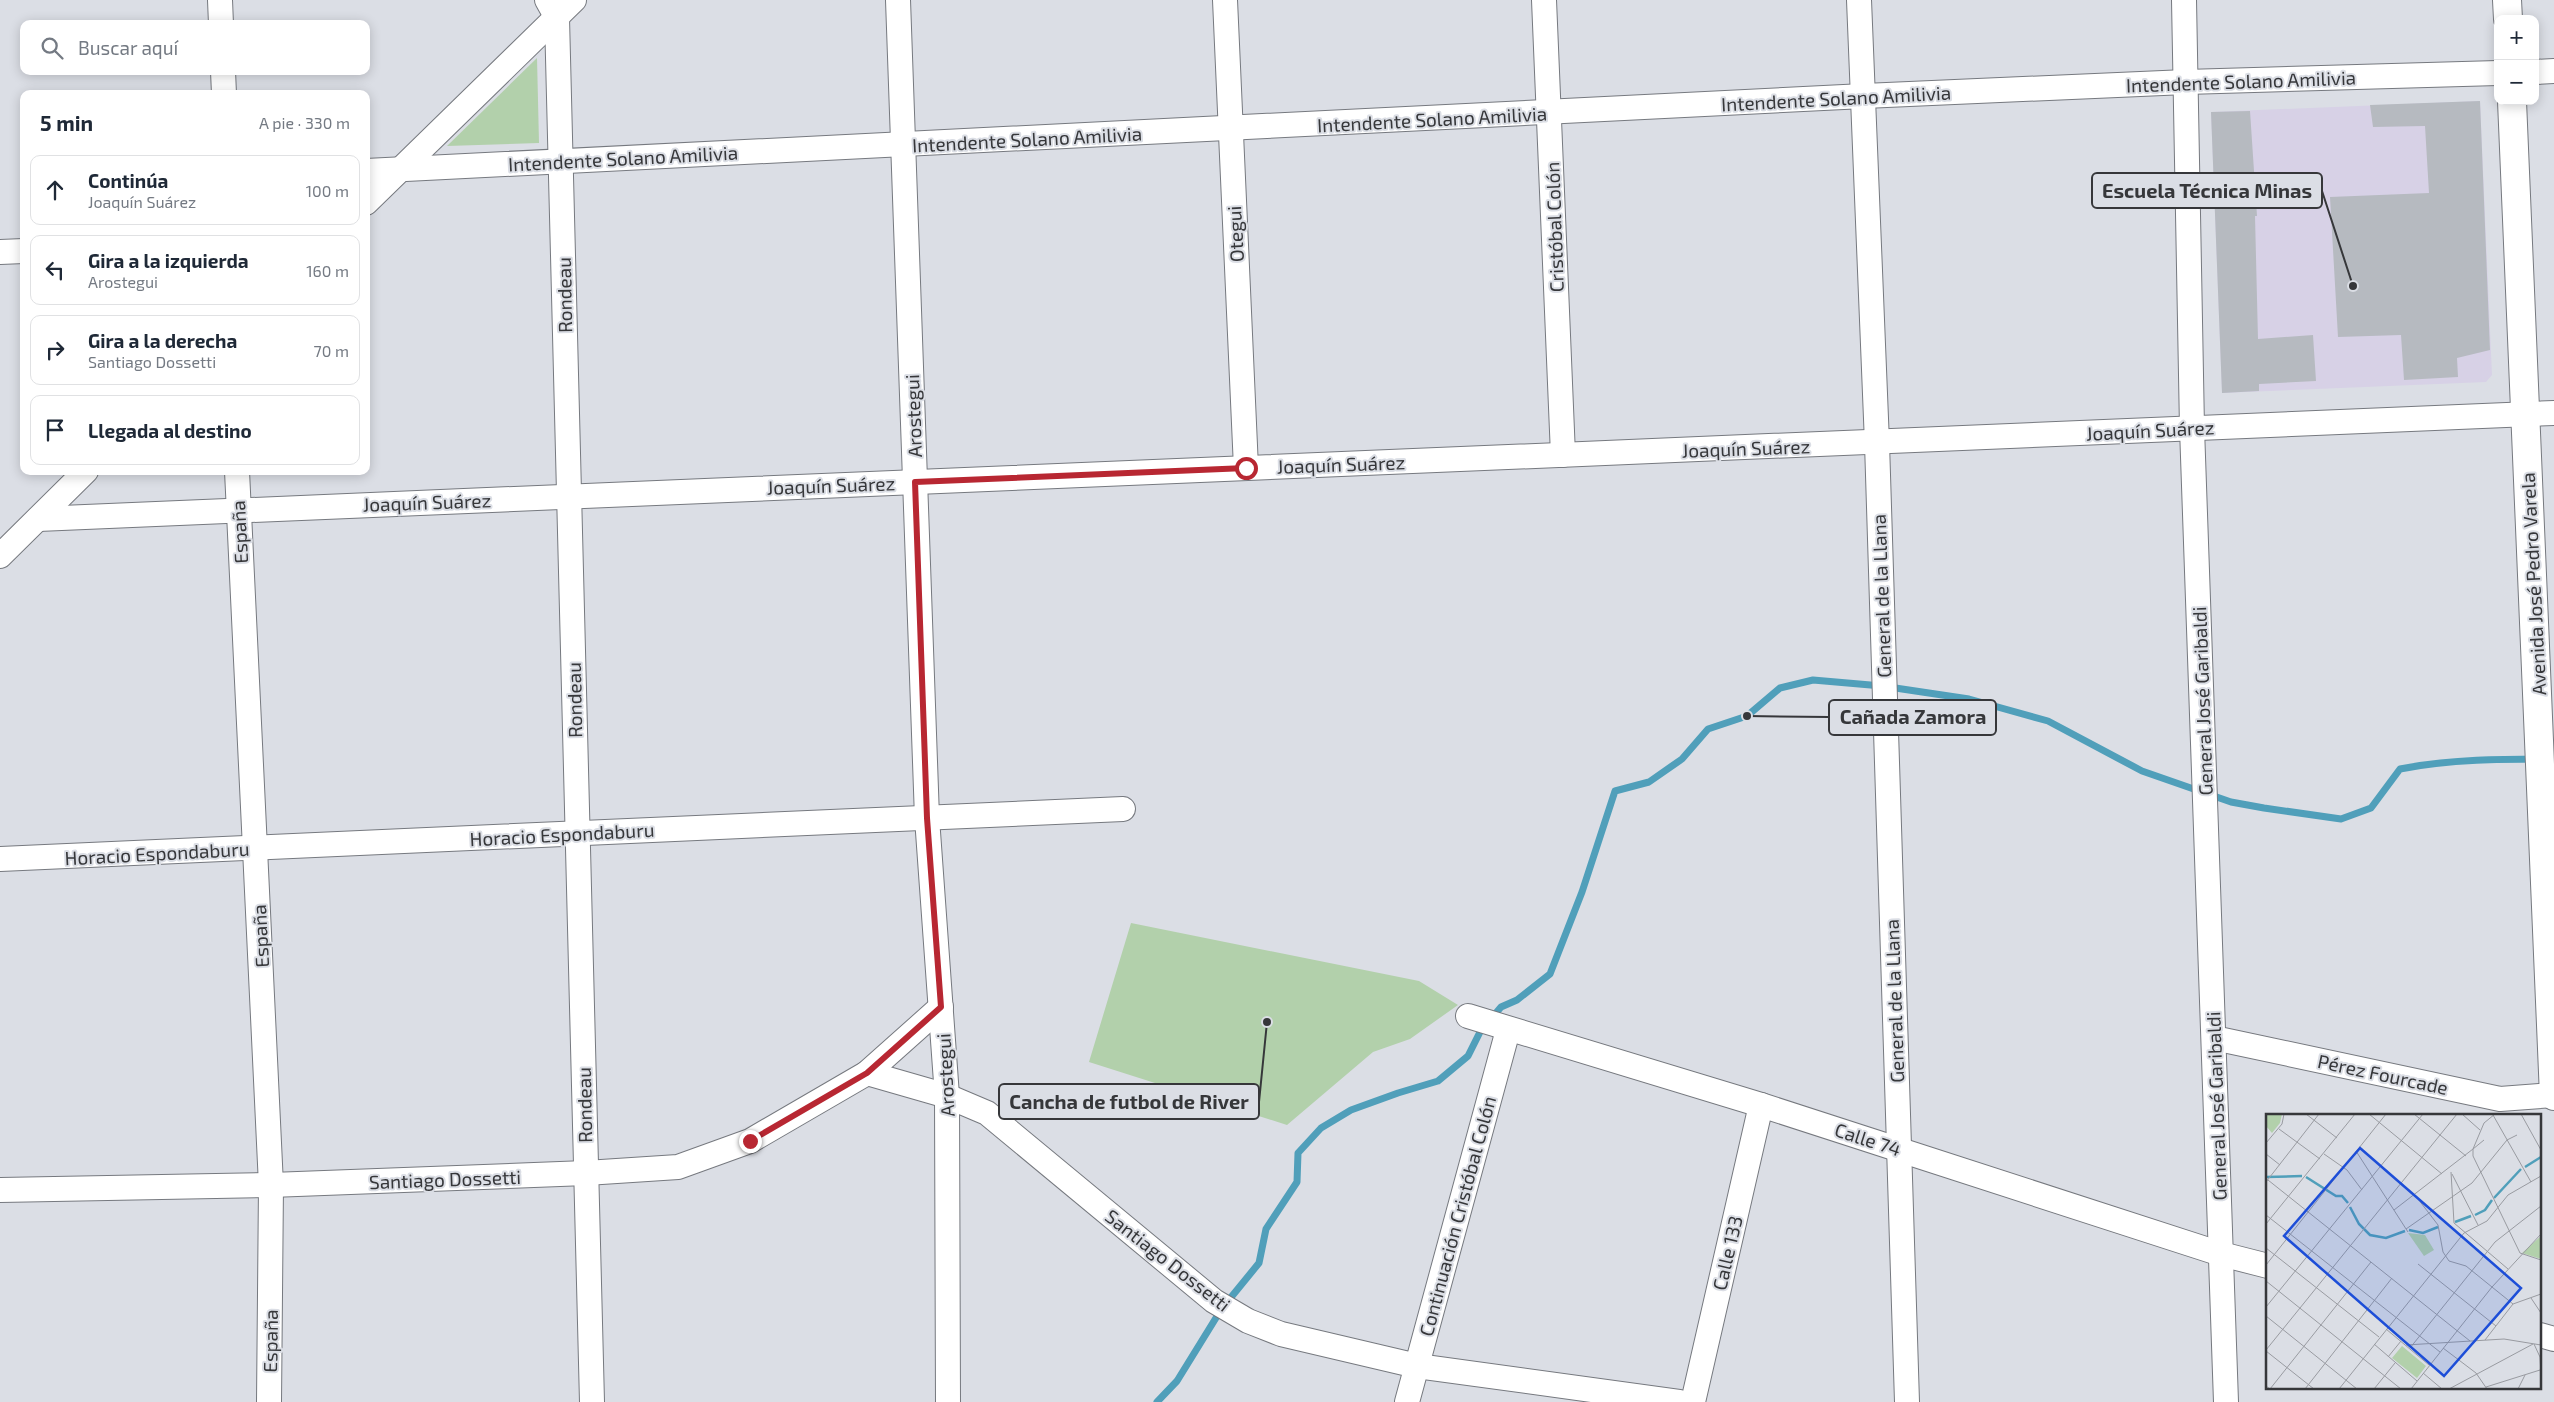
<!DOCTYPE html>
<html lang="es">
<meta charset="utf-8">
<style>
body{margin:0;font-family:"Exo 2",sans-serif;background:#f6f6f7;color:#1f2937}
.controls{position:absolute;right:15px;top:15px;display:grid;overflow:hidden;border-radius:10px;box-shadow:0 2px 12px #0003}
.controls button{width:45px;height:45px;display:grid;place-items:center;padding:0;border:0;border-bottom:1px solid #e0e1e3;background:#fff;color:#1f2937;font:25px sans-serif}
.stop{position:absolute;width:15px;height:15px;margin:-11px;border:4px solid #b82732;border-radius:50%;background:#fff}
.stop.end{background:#b82732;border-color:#fff;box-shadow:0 1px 5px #0008}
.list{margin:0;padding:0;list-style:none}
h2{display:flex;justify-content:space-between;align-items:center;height:65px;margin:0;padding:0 20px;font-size:21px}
h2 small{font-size:16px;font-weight:400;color:#747a83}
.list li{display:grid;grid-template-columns:32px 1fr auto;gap:15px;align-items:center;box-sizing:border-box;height:70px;margin:0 10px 10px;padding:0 10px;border:1px solid #e0e1e3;border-radius:10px}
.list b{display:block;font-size:19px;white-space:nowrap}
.list p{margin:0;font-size:16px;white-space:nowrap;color:#747a83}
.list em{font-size:16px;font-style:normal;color:#747a83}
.icon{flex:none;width:28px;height:28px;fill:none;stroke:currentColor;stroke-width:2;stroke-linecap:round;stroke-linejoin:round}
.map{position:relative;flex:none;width:2554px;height:1402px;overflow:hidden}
.search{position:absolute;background:#fff;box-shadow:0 2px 12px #0003;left:20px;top:20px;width:350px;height:55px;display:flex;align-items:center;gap:12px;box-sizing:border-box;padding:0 18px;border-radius:10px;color:#747a83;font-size:19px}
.panel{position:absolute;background:#fff;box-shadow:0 2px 12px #0003;left:20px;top:90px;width:350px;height:385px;border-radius:10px}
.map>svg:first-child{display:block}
.education{fill:#d7d1e6}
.green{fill:#b2d0ab}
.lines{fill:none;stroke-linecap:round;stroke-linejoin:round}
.stream{stroke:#509fba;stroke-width:7}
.building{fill:#b6bac0}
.minor-casing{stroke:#76797f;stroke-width:26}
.tertiary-casing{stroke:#76797f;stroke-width:30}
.minor{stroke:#fff;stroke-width:24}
.tertiary{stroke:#fff;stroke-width:28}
.route{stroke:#b82732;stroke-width:6}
.labels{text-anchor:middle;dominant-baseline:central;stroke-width:4;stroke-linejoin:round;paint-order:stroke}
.street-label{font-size:19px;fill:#36373a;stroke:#dbdee5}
.inset-river{fill:none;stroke:#509fba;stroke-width:2.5}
.inset-road{fill:none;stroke:#999ba1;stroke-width:1}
.view{fill:#1d4ed8;fill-opacity:0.15;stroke:#1d4ed8;stroke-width:2.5}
.inset-edge{fill:none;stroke:#36373a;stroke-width:2.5}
.leader{fill:none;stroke:#36373a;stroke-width:2}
.callout-dot{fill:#36373a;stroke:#dbdee5;stroke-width:2}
.callout{fill:#dbdee5;stroke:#36373a;stroke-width:2}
.callout-label{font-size:20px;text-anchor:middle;font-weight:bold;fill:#36373a}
</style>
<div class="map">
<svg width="2554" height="1402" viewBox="0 0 2554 1402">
<rect width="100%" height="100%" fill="#dbdee5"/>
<!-- education -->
<polygon class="education" points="2480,101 2492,375 2486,382 2222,393 2211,112"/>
<!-- green -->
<g class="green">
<polygon points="537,58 539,143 447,146"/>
<polygon points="1131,923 1419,981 1458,1005 1410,1039 1373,1052 1287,1125 1089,1062"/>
</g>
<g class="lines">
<!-- stream -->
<g class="stream">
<path d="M1228,1301L1259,1263L1266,1229L1297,1182L1298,1153L1321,1128L1351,1110L1398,1093L1438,1081L1468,1056L1480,1032L1501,1007L1517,1000L1550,974L1582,892L1615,791L1649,782L1682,759L1708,729L1747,716L1780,688L1813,680L1882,686L1969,699L2048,721L2142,771L2231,802L2264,808L2341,819L2371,808L2400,769C2450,759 2503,759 2554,759"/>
<polyline points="1157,1402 1177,1381 1219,1313"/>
</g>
</g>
<!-- building -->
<g class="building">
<polygon points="2480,101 2490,350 2457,358 2458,377 2404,380 2401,335 2338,337 2330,197 2429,193 2425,126 2373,127 2370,105"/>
<polygon points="2250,111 2257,216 2255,216 2258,339 2313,335 2316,381 2259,384 2259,391 2222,393 2211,112"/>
</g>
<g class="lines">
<defs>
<g id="minor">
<polyline points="220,0 221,24"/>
<polyline points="547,0 557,18 592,1402"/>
<polyline points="898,0 927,818 947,1096 948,1402"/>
<polyline points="1225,0 1246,468"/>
<polyline points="1544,0 1563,455"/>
<polyline points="1859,0 1877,443 1907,1402"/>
<polyline points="2184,0 2192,428 2226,1402"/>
<polyline points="223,71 224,94"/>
<polyline points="2535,72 2554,71"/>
<polyline points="366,171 1864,96 2186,82 2498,73"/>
<polyline points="366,203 574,0"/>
<polyline points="0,252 24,251"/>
<polyline points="237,471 271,1185 269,1402"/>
<polyline points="38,519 2554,413"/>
<polyline points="0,556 86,471"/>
<polyline points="0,859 1123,809"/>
<polyline points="1468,1016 1761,1105 2221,1254 2268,1266"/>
<polyline points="2214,1038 2500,1099 2554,1095"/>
<polyline points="867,1073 941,1007"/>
<polyline points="0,1190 271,1185 586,1173 678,1167 750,1141 867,1073 947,1096 987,1113 1214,1301 1248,1321 1281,1334 1417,1366 1679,1402"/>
<polyline points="2540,1335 2554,1339"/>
<polyline points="1407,1402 1508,1030"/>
<polyline points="1693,1402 1761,1105"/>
</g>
<g id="tertiary">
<polyline points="2507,0 2508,19"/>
<polyline points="2512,101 2554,1096"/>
</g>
</defs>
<!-- minor casing -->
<use href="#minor" class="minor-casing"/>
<!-- tertiary casing -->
<use href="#tertiary" class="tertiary-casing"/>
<!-- minor -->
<use href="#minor" class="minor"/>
<!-- tertiary -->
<use href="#tertiary" class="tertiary"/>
</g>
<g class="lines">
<!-- route -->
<polyline class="route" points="750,1141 867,1073 941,1007 927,818 915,482 1246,468"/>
</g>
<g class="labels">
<!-- street labels -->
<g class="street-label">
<text transform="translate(2241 81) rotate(-2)">Intendente Solano Amilivia</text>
<text transform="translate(1836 98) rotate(-3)">Intendente Solano Amilivia</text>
<text transform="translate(1432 119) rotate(-3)">Intendente Solano Amilivia</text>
<text transform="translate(1027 139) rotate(-3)">Intendente Solano Amilivia</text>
<text transform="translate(623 158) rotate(-3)">Intendente Solano Amilivia</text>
<text transform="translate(1554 227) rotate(-92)">Cristóbal Colón</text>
<text transform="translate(1235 234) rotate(-93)">Otegui</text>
<text transform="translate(564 295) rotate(-91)">Rondeau</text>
<text transform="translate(913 416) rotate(-92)">Arostegui</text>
<text transform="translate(2150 430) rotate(-3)">Joaquín Suárez</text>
<text transform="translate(1746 448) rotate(-2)">Joaquín Suárez</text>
<text transform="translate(1341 464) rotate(-2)">Joaquín Suárez</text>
<text transform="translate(831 485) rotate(-2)">Joaquín Suárez</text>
<text transform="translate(427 502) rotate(-2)">Joaquín Suárez</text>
<text transform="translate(239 532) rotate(-93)">España</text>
<text transform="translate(2533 584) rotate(-93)">Avenida José Pedro Varela</text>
<text transform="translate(1881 596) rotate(-92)">General de la Llana</text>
<text transform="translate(574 700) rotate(-91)">Rondeau</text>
<text transform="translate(2202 701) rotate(-92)">General José Garibaldi</text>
<text transform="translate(562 834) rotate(-3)">Horacio Espondaburu</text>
<text transform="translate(157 853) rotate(-3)">Horacio Espondaburu</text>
<text transform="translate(260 936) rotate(-93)">España</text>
<text transform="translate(1894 1001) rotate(-92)">General de la Llana</text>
<text transform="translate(2383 1074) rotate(12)">Pérez Fourcade</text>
<text transform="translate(945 1075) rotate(-93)">Arostegui</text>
<text transform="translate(584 1105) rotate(-91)">Rondeau</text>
<text transform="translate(2216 1106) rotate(-92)">General José Garibaldi</text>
<text transform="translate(1868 1139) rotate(18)">Calle 74</text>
<text transform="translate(445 1179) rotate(-2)">Santiago Dossetti</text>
<text transform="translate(1457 1216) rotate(-75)">Continuación Cristóbal Colón</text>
<text transform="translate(1727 1253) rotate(-77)">Calle 133</text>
<text transform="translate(1168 1260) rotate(38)">Santiago Dossetti</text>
<text transform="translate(270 1341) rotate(-89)">España</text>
</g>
</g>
<!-- overview -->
<g transform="translate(2266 1114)">
<rect width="275" height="275" fill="#dbdee5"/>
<path d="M0,0H16L14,9L6,19L0,12ZM142,119L159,121L168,136L158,142ZM275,122V145L256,139ZM136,232L160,252L151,264L126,244Z" fill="#b2d0ab"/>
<path class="inset-river" d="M259,53L275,43M0,63L36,62M40,63L70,82H76L82,89M228,84L255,55M84,93L93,110L104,121L120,124L139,117M209,101L219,96L226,86M189,108L205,102M143,116L157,119L172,113"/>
<path class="inset-road" d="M40,0L71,24M103,0L176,60M148,0L200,42M196,0L214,16M255,0L275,36M227,1L265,68M13,15L54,45M218,26L207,35V42L254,139M0,29L16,10L18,0M90,37L142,118M0,40L14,51M58,40L81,56L96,76M185,58L188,109L242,155M186,60L212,111M2,66L204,227M0,68L53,0M149,81L172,111L177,138L183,147L200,152L247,190M128,96L207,35L218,9L229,0M0,101L174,238M0,110L89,0M140,115L206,69L241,26L251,21M0,134L113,223M254,139L275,146M152,150L230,212M0,151L120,0M0,167L135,275M265,184L275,199M0,193L157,0M0,202L91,275M120,215L163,251M219,226L247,190L275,180M108,230L151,267M268,230L274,243L275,260M140,231L238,225L275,231M144,234L229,128L275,92M177,234L210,259L221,275M0,236L191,0M0,237L48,275M122,243L135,227M157,259L176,275M0,272L4,275L105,148M220,273L274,256M39,275L126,164M73,275L198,119L221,107L242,81L275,62M108,275L129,249M145,275L226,173L275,120M183,275L267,230M252,275L259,261"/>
<path class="view" d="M94,34L255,174L178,262L18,122Z"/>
<rect width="275" height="275" class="inset-edge"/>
</g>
<!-- callouts -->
<path class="leader" d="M2353 286L2322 191M1747 716L1829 717M1267 1022L1259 1102"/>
<g class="callout-dot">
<circle cx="2353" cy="286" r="5"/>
<circle cx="1747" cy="716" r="5"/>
<circle cx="1267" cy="1022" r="5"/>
</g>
<g class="callout">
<rect x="2092" y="173" width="230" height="35" rx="5"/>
<rect x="1829" y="700" width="167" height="35" rx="5"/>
<rect x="999" y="1084" width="260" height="35" rx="5"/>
</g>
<g class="callout-label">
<text x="2207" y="198">Escuela Técnica Minas</text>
<text x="1913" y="724">Cañada Zamora</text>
<text x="1129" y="1109">Cancha de futbol de River</text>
</g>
</svg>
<div class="controls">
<button>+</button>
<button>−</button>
</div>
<div class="stop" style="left:1246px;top:468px"></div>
<div class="stop end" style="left:750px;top:1141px"></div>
<div class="search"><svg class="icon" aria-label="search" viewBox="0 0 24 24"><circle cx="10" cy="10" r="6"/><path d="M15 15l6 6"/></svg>Buscar aquí</div>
<section class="panel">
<h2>5 min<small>A pie · 330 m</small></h2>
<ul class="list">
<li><svg class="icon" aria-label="ahead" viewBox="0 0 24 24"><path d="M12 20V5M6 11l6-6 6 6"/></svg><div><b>Continúa</b><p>Joaquín Suárez</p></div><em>100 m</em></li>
<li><svg class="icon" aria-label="left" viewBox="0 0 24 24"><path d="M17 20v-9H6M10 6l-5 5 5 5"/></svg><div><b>Gira a la izquierda</b><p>Arostegui</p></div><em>160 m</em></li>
<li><svg class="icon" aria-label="right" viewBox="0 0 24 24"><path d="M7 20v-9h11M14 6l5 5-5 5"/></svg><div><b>Gira a la derecha</b><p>Santiago Dossetti</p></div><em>70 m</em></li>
<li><svg class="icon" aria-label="arrive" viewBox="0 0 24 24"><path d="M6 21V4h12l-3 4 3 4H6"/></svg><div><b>Llegada al destino</b></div></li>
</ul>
</section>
</div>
